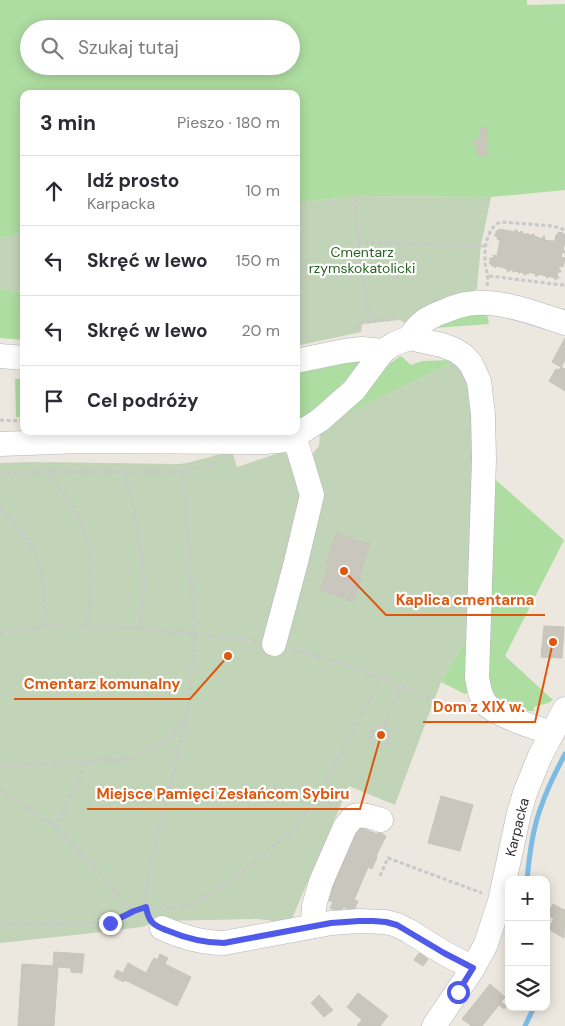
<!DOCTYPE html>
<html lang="pl">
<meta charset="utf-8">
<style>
body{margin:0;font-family:"DM Sans",sans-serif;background:#f7f7f7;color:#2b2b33}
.controls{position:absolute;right:15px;bottom:15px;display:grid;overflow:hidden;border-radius:10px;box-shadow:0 2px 12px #0003}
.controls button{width:45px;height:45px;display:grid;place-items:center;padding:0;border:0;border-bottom:1px solid #e1e1e2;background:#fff;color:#2b2b33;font:25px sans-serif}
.stop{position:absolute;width:15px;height:15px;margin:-11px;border:4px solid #4f59ea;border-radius:50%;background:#fff}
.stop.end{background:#4f59ea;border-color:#fff;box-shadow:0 1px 5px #0008}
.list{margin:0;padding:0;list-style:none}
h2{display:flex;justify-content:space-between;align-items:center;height:65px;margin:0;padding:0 20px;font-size:21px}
h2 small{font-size:16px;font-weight:400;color:#7c7c81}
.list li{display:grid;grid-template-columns:32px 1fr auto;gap:15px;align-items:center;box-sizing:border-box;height:70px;padding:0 20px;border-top:1px solid #e1e1e2}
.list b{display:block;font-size:19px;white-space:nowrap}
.list p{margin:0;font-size:16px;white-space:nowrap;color:#7c7c81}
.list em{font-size:16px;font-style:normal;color:#7c7c81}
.icon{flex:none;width:28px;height:28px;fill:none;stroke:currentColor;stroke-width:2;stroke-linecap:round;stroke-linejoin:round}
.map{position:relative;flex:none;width:565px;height:1026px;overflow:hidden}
.search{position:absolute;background:#fff;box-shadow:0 2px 12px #0003;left:20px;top:20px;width:280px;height:55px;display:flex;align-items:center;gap:12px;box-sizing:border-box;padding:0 18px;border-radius:28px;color:#7c7c81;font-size:19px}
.panel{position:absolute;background:#fff;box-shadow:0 2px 12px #0003;left:20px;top:90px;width:280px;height:345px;border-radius:10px}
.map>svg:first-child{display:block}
.green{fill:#aedda1;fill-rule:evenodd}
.cemetery{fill:#c2d4b8}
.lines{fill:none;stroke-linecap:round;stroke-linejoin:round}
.stream{stroke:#7cbce4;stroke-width:5}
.building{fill:#c8c6bd;stroke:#c7c4b9}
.minor-casing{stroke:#b3b4be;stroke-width:25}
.path{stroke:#c8c8c8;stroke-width:3;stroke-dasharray:4 2.5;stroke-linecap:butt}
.minor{stroke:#fff;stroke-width:24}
.route{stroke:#4f59ea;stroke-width:6}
.labels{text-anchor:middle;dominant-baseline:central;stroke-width:4.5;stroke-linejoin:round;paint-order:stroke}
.park-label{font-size:14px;fill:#276321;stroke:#fff}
.street-label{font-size:14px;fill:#2c2c2c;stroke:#fff}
.leader{fill:none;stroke:#df570e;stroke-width:2}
.callout-dot{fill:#df570e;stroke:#fff;stroke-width:2}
.callout-label{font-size:15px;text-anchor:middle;font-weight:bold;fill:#df570e;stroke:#fff;stroke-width:4.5;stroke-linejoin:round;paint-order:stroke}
</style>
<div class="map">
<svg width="565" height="1026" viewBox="0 0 565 1026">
<rect width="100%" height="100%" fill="#ece8df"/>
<!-- green -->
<g class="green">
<path d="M0,0H527V5L565,4V190L491,197L353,196L296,203V94H24V234L0,238ZM29,29H291V66H29Z"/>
<polygon points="0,289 24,292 24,340 0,338"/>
<polygon points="487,314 489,324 421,329 450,318"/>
<path d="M401,356L411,365L422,361L457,360L340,417C359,395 375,371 401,356Z"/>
<polygon points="361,358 361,368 313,416 296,421 296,369"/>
<polygon points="15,379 24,379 24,417 16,417"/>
<polygon points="489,474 564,540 505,656 553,700 548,703 534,707 534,711 520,711 495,700 483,683"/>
<polygon points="472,629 471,691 465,694 441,682"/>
</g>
<!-- cemetery -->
<g class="cemetery">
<polygon points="353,196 491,197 481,245 477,289 427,310 406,324 400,320 362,324 361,332 296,346 296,203"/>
<polygon points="16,234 24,234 24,292 0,289 0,238"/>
<polygon points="457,360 475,399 472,629 441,682 395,805 349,786 290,923 257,919 159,921 142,927 93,933 0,943 0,463 35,462 179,464 187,463 232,451 237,467 282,452 288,454 311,456 319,446 320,434 335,419"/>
</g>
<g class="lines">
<!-- stream -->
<g class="stream">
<path d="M527,880C529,858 533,827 541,807C547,789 556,771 565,754"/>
<polyline points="525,1026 534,1007"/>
</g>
</g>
<!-- building -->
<g class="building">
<polygon points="481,128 487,128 486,157 477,155 477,148 480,148 480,146 473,146 474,139 480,139"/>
<polygon points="499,229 515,232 515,230 517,230 517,232 521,233 521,231 523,232 522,234 527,234 528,233 528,235 532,235 533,234 534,234 534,236 543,239 543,236 545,236 544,240 551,241 555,241 556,235 559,232 563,233 565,235 565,245 564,245 563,250 565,251 565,253 562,252 561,257 565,258 563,267 559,266 559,270 561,270 561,272 558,272 557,276 559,277 559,278 556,278 556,280 555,280 555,278 548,276 548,278 546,277 546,276 538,274 538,276 535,276 536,274 529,272 529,274 526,273 526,275 524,275 524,273 520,272 520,273 518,273 519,272 514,271 514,272 513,272 513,270 509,270 509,272 507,271 507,269 505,268 497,266 495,268 495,266 491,266 492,265 489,263 491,260 489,259 494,257 493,255 497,256 500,240 497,239 498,238 494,235 496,234 496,231 497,231 499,230"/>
<polygon points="565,338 565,360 561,367 552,362"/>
<polygon points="561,367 565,369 565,391 549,381 556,369 559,370"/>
<polygon points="337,532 338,533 338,534 368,544 368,542 370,543 359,577 361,578 353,602 348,600 349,599 341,596 341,598 339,597 340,596 332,593 332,595 330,594 330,593 323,591 323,592 320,591 329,565 326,564"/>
<polygon points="544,626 564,627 562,658 541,657"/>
<polygon points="441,796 473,805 460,851 428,843"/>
<polygon points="358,824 359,827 377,834 378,832 386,836 376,856 377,857 372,869 368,867 354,900 358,901 354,911 343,907 341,912 330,908 333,902 323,898"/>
<polygon points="553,904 564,910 565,909 564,938 548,929 554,919 547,915"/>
<polygon points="54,952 84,954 82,973 71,972 71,968 58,967 54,1026 18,1026 22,964 53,966"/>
<polygon points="419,953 428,959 423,966 414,960"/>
<polygon points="160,954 168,958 165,964 191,977 177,1006 125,980 124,982 114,977 117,970 123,973 128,963 146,973 154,958 157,960"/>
<polygon points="490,984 505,997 501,1002 506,1006 504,1009 499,1005 482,1026 472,1026 462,1019"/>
<polygon points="358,993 388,1016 380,1026 357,1026 362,1020 347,1007"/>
<polygon points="319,995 333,1010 324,1017 311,1003"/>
</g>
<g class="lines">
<defs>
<g id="minor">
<path d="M409,338C420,322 428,317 445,311C452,308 460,305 467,304C497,298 537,314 565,323"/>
<polyline points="0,356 24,358"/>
<polyline points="296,361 345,351 362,349 383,351"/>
<path d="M0,444L80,441L264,442L278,441L292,438L320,420L354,390L383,351L394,344L409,338L442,345L455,350L464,356L471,364L479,381L483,414L484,459L477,678C479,687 480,697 486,704C496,715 536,728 551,733"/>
<polyline points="274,644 296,562 312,495 298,448 292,438 282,431"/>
<path d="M313,926L314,906L321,882L345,827L354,816C364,814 372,817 381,820"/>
<path d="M162,928C182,937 202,943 224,943L331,923L359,921L386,922L397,925L409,931L444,953L473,968"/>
<polyline points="434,1026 473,968 486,944 500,901 519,813 525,793 540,756 565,709"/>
</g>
</defs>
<!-- minor casing -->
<use href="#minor" class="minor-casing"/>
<!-- path -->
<g class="path">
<polyline points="355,199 358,242 370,322"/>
<polyline points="358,242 485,246"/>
<polyline points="296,272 361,262"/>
<polyline points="489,276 562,285 565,284"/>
<path d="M487,286C489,273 486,273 485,262C484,248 487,227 501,222L553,226L565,230"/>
<polyline points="357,329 361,323 399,318"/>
<polyline points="0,420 24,421"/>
<path d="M49,473C61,490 74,507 82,526C96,558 90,593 87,626"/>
<path d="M126,473C132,504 140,537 143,569C145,589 142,608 140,628"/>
<polyline points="0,474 49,472 182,472 216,463"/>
<path d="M0,508L5,512C14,523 24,534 31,546C45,570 45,599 45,626"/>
<polyline points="0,633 45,626 140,628 256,641"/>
<polyline points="291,649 341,663 402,686 463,712 468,711"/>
<path d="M384,725C405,746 365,753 371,733C373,726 378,725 384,725L402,686"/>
<polyline points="0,766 131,759 167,740 187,716 195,634 189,549 182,472"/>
<polyline points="0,790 56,827 133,911"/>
<polyline points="317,798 337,807"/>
<polyline points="56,827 88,761"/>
<polyline points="380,876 388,858 482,893"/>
<polyline points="167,908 183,907 192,905 250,867 293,829 317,798 349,739 381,678"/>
<polyline points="148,915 146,907 148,876 186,719"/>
<polyline points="0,924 110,923 133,911 146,907 161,908"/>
</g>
<!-- minor -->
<use href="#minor" class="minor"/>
</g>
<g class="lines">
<!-- route -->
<path class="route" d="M110,923L134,911L146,907C147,912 148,918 152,922C155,926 161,928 166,930C185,938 204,943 224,943L331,923L359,921H373L386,922L397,925L444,953L473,968L458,992"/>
</g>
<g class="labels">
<!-- park labels -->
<g class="park-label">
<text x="362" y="252">Cmentarz<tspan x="362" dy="16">rzymskokatolicki</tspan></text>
</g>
<!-- street labels -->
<g class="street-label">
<text transform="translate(517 827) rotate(-76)">Karpacka</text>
</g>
</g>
<!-- callouts -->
<path class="leader" d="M344 571L386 615H545M228 656L190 699H14M553 642L535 722H423M381 735L360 809H87"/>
<g class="callout-dot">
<circle cx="344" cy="571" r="5"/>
<circle cx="228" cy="656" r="5"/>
<circle cx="553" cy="642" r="5"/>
<circle cx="381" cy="735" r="5"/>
</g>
<g class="callout-label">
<text x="465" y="605">Kaplica cmentarna</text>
<text x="102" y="689">Cmentarz komunalny</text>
<text x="479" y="712">Dom z XIX w.</text>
<text x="223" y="799">Miejsce Pamięci Zesłańcom Sybiru</text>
</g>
</svg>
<div class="controls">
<button>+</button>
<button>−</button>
<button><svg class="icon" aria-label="layers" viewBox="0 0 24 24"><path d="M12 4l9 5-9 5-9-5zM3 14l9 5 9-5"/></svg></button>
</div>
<div class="stop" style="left:458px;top:992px"></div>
<div class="stop end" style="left:110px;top:923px"></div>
<div class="search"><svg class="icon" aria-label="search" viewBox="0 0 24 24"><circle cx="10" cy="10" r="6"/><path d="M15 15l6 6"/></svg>Szukaj tutaj</div>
<section class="panel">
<h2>3 min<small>Pieszo · 180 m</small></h2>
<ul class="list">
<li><svg class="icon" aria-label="ahead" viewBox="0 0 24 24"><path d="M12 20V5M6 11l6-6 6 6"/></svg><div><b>Idź prosto</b><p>Karpacka</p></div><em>10 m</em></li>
<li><svg class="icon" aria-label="left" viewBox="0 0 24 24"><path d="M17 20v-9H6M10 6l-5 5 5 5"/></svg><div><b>Skręć w lewo</b></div><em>150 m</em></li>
<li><svg class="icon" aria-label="left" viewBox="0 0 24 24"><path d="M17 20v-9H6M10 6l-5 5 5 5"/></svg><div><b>Skręć w lewo</b></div><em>20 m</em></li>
<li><svg class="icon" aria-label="arrive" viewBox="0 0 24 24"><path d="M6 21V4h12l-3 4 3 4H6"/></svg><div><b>Cel podróży</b></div></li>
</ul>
</section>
</div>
